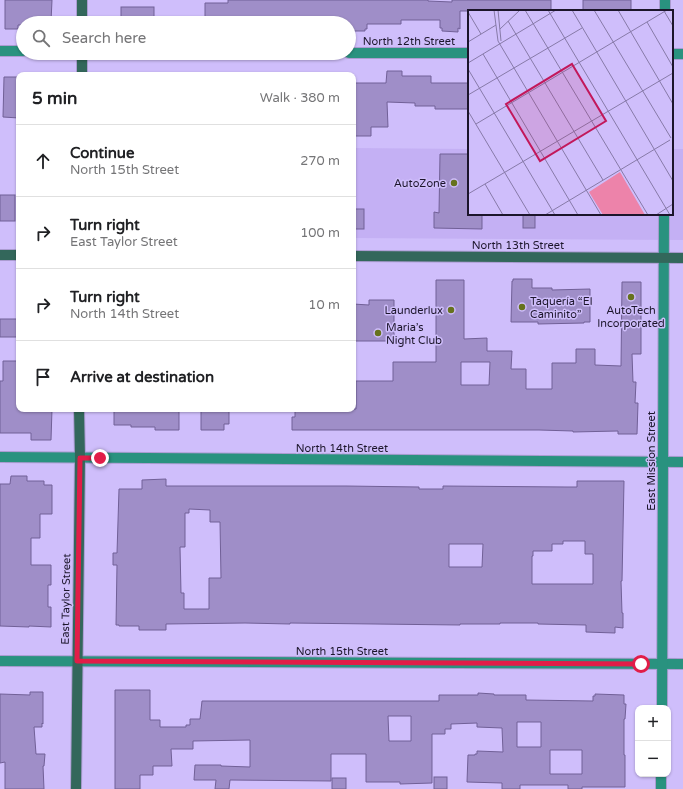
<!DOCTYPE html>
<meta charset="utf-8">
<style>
body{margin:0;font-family:"Varela Round",sans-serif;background:#f2f2f2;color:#202124}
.controls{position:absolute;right:12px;bottom:12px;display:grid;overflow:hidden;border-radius:8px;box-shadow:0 1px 3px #0004}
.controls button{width:36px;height:36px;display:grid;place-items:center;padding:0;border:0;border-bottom:1px solid #e0e0e0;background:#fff;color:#202124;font:20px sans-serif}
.stop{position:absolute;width:12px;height:12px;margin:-9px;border:3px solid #e11d48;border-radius:50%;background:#fff}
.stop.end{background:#e11d48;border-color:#fff;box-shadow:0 1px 4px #0008}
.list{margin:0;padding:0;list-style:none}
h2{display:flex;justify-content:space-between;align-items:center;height:52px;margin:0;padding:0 16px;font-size:17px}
h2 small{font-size:13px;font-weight:400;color:#757577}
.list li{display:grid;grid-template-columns:26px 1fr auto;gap:12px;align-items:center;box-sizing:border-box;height:72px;padding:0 16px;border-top:1px solid #e0e0e0}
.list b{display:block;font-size:15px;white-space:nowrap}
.list p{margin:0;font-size:13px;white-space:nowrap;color:#757577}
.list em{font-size:13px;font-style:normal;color:#757577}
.icon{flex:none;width:22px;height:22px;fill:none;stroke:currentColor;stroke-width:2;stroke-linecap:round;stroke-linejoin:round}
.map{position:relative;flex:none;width:683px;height:789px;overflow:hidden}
.search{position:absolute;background:#fff;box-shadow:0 1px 3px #0004;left:16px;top:16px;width:340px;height:44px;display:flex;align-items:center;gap:10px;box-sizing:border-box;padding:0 14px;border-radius:22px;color:#757577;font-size:15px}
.panel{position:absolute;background:#fff;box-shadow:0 1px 3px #0004;left:16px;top:72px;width:340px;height:340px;border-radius:8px}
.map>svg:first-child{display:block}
.built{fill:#c4b0f4}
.building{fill:#9f8ec8;stroke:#716097;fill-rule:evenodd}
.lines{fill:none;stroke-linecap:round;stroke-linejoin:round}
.minor-casing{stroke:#ab9cd1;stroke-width:12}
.tertiary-casing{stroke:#ab9cd1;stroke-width:12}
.secondary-casing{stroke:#ab9cd1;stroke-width:12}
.minor{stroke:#29927f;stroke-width:10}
.tertiary{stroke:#29927f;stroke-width:10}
.secondary{stroke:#33675b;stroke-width:10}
.route{stroke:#e11d48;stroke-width:5}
.poi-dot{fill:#66721d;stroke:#cfbefb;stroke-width:1.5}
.labels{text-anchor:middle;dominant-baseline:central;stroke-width:3;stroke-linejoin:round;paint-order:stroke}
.street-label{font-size:11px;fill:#1c152b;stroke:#cfbefb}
.poi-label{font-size:11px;fill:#1c152b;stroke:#cfbefb;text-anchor:end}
.inset-road{fill:none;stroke:#877aa8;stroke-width:1}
.view{fill:#c2185b;fill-opacity:0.15;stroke:#c2185b;stroke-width:2}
.inset-edge{fill:none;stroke:#1c152b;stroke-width:2}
</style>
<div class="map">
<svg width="683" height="789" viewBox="0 0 683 789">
<rect width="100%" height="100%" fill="#cfbefb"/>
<!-- built -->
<polygon class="built" points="353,148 469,149 469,214 672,214 672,149 683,149 683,240 353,238"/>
<!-- building -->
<g class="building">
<polygon points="5,0 52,0 51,22 23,23 23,25 18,25 18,29 5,29"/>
<polygon points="228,0 428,0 428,1 452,2 452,0 551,0 551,11 460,11 460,29 458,28 458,32 442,31 442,28 440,28 440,20 401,20 401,24 367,24 367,29 365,29 365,31 351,31 351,29 349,29 349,23 205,23 205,3 228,3"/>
<rect x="583" y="0" width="48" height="11"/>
<rect x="121" y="7" width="33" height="16"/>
<polygon points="387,71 402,71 402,76 431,76 431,83 469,83 469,109 435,109 435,106 415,106 415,103 387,102 388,127 371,127 371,136 353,136 353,83 386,83"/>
<polygon points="4,77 19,77 19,118 3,117"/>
<polygon points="440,154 469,154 469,214 482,214 482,229 434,228 434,212 439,213"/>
<rect x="0" y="195" width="15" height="26"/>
<rect x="353" y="209" width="11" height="20"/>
<rect x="523" y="214" width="12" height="14"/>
<polygon points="513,279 532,279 532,288 552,288 552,290 590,289 590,322 584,322 584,323 538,324 538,322 511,322 512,281 513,281"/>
<path d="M436,280H464V339L487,338V351H512L511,369H526V389H552V363H576V349H595V365L621,366L622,282H641V354H632L633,382H636L635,403H638L637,434H618V431L573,432V431L539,430H292V417H295V410H299V409H356V381H393V362H436ZM461,362H490L489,385H461Z"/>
<polygon points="369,300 394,300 394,341 353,341 353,304 369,305"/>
<rect x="0" y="319" width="19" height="18"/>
<polygon points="3,361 17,361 17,369 19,369 19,409 52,409 51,440 31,440 31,433 0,433 0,381 3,381"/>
<polygon points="114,409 132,409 132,411 155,411 155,409 179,409 179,430 155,430 155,427 131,427 131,425 114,425"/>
<polygon points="201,409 225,409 225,411 229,411 229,424 224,424 224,430 201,430"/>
<polygon points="11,476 27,476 27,481 44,481 44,485 52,485 52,514 40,514 40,538 31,538 31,565 51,565 51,585 48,585 48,607 51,607 51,627 29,626 29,627 0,626 0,484 10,484"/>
<path d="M166,479V486H346L419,487V489H443V486L567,487H577V481H624L622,581H621L622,613H623V628L615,627V633L586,632V625L538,624V623H500V624H460V625L290,623V624L245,623L166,624V630H139V626H119V625H116L117,565H113V553H117L119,489H142V480ZM189,509L210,510V522H220L221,578H209V609H184V593H181L180,547H185V513H189ZM563,541H585V554H593V584H532V556H533V551H552V544H563ZM449,544H483L482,567H449Z"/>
<path d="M115,690H150V720H160V727H186V725H190V719H200L202,701H439V695H478V693L494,694V695H526V700L593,701V696H595V694L624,695V704H626L625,719H624V755H625V787H582V789H568V785H520V789H502V783L467,782L468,755H475V754H477V751L503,752L502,728L477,727V723L451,724V729H445V734H432V783L400,784V782H366V754H331V781L230,780L229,789H215L216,780H194L195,765H221V766L250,767V740L193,741V749H171L172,766H153V775H140V789H115ZM388,716H411V741H389ZM517,722H541V747H517ZM550,750H582V774H550Z"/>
<polygon points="30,692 43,692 43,724 42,723 42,727 34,727 36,754 45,754 44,766 43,766 44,789 5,789 5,762 0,763 0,694 30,695"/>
<rect x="434" y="777" width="13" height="12"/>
<rect x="332" y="778" width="14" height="11"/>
</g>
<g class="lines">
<defs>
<g id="minor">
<polyline points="0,457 683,462"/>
<polyline points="0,661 683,664"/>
</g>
<g id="tertiary">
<polyline points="665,11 665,0"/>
<polyline points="0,51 23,51"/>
<polyline points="349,53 469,53"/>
<polyline points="672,54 683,54"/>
<polyline points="662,708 664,214"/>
<polyline points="661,789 661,774"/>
</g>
<g id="secondary">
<polyline points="82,23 82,0"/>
<polyline points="82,53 82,75"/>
<polyline points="0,255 19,255"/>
<polyline points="353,256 683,258"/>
<polyline points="76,789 80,458 79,409"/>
</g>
</defs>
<!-- minor casing -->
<use href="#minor" class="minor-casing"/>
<!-- tertiary casing -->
<use href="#tertiary" class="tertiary-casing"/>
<!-- secondary casing -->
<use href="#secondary" class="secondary-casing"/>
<!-- minor -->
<use href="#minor" class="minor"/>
<!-- tertiary -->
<use href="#tertiary" class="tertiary"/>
<!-- secondary -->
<use href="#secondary" class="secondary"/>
</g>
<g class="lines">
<!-- route -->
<polyline class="route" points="100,458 80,458 77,661 641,664"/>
</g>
<!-- markers -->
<g class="poi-dot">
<circle cx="454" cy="183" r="4"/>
<circle cx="631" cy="297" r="4"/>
<circle cx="522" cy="307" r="4"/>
<circle cx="451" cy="310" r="4"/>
<circle cx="378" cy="333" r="4"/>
</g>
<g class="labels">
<!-- street labels -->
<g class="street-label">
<text x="409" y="41">North 12th Street</text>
<text x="518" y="245">North 13th Street</text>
<text x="342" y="448">North 14th Street</text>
<text transform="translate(651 461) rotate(-90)">East Mission Street</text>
<text transform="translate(66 599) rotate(-89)">East Taylor Street</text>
<text x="342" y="651">North 15th Street</text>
</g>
<!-- poi labels -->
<g class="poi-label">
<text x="446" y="183">AutoZone</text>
<text x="530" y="301" text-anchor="start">Taquería “El<tspan x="530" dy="13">Caminito”</tspan></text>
<text x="443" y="310">Launderlux</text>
<text x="631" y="310" text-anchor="middle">AutoTech<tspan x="631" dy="13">Incorporated</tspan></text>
<text x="386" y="327" text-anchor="start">Maria’s<tspan x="386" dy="13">Night Club</tspan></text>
</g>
</g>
<!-- overview -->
<g transform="translate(468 10)">
<rect width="205" height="205" fill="#cfbefb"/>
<path d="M152,162L177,205H135L121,182Z" fill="#ed83aa"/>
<path class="inset-road" d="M26,0L30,31L133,205M30,0L33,31M57,0L180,205M80,0L202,205M104,0L205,171M126,0L203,128M150,0L205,94M196,1L205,16M0,2L13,24M40,11L135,170M179,12L205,57M32,19L52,0M0,32L28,15M15,44L110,205M0,53L88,0M0,59L87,205M0,85L114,18M0,101L62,205M8,114L199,0M17,174L35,205M0,184L205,63M77,205L202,130M188,205L205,194"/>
<path class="view" d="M104,54L138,111L72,151L38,94Z"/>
<rect width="205" height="205" class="inset-edge"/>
</g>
</svg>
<div class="controls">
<button>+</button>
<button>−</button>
</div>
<div class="stop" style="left:641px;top:664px"></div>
<div class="stop end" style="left:100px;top:458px"></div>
<div class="search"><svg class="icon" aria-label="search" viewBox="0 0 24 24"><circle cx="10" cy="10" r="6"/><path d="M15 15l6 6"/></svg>Search here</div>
<section class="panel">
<h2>5 min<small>Walk · 380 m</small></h2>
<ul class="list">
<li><svg class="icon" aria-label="ahead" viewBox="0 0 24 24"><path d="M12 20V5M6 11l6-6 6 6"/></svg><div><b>Continue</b><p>North 15th Street</p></div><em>270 m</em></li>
<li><svg class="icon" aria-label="right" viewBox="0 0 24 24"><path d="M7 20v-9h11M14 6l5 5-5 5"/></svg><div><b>Turn right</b><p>East Taylor Street</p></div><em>100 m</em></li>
<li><svg class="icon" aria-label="right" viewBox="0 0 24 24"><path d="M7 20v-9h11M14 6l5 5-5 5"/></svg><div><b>Turn right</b><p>North 14th Street</p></div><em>10 m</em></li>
<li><svg class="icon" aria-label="arrive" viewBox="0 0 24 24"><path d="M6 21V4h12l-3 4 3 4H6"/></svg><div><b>Arrive at destination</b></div></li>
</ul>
</section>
</div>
